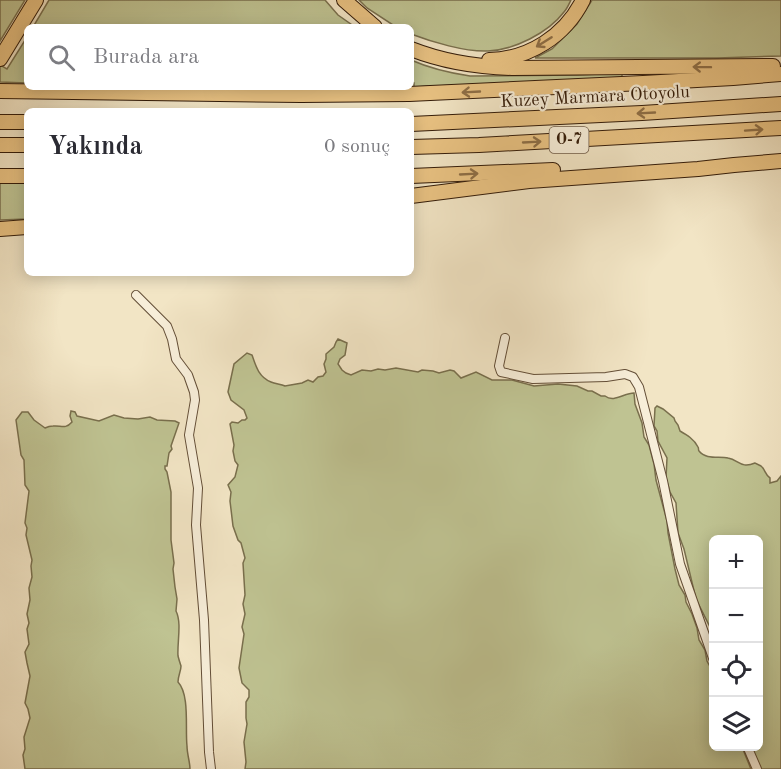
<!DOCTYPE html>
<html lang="tr">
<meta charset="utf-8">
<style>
body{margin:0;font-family:"Old Standard TT",serif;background:#f2f2f3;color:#2b2b33}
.controls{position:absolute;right:18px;bottom:18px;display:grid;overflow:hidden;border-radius:9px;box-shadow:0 3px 15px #0003}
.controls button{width:54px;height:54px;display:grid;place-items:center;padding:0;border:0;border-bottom:2px solid #e1e1e2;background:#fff;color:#2b2b33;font:30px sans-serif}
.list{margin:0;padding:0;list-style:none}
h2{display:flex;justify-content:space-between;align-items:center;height:78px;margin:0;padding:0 24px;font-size:26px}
h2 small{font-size:20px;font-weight:400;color:#7c7c81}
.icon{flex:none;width:33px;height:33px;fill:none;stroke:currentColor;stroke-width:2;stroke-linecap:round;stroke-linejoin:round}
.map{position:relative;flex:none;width:781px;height:769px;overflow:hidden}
.search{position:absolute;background:#fff;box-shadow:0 3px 15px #0003;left:24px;top:24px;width:390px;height:66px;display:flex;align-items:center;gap:15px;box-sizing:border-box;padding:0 21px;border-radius:9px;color:#7c7c81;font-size:22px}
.panel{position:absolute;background:#fff;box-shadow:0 3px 15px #0003;left:24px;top:108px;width:390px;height:168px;border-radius:9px}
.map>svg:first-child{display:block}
.green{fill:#bfc392;stroke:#796f4d;stroke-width:1.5}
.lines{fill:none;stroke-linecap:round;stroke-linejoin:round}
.street-casing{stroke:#634e37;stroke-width:10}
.highway-casing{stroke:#331b08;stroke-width:16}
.street{stroke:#f7eed9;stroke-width:8}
.highway{stroke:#e9c282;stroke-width:14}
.oneway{stroke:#8e6e45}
.labels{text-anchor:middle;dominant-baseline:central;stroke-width:4.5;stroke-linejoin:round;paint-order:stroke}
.shield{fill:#f7eed9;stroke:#6e5a47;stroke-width:1.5}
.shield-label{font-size:16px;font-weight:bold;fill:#331b08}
.street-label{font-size:18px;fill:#331b08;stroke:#f7eed9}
</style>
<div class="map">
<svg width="781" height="769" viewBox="0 0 781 769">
<rect width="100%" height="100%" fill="#f2e5c5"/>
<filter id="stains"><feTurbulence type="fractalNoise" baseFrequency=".00333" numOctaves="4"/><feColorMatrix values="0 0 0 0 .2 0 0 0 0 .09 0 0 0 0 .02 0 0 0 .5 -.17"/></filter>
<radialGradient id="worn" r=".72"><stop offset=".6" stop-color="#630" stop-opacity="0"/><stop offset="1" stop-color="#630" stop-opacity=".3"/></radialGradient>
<!-- green -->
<g class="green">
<polygon points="0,0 25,0 0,41"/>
<polygon points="49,0 325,0 338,15 355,27 33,27"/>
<path d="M359,0H571C569,4 567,9 564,12C548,33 514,50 488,51C465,52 432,42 411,34V27H396L367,8Z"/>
<polygon points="592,0 781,0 781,56 717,58 535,58 552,49 577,24"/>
<polygon points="27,37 27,83 0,82 0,65 7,69"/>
<path d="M411,60C429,68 450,73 470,76L578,75L622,73V78L414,87V83H411Z"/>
<polygon points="0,180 27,180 27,219 0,220"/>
<path d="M338,339L347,343L345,355L340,359L338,364L342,370L346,373L351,375L362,370L371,371L378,369L385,370L396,368L418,372L422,370L433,371L439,373L450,370L454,371L461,378L476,372L492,380H512L534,386L558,384L577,386L588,391H592L601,396H605C614,403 624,393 634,393L635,404L642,423L644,437L649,445L654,464L656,480L667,521L668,533L675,569L679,585L685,595L686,602L692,614L697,628L699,640L705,650L707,661L713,672L714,746L742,747L751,769H245L246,762L244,742L247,724L246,718V702L249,697V690L242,683L239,668L244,634L242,627L245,614L243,604L245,595L243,563L245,558L241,543L238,540L233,526L230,501L231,492L228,485L235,477L238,465L235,461L233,451L234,445L230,424L232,422L238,423L242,420H245L247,418L244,410L231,400L228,392L234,364L247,353L252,355C256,367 259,377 271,382C276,384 281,384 285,386L302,383L308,380L313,382L318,377L323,376L326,372L324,364L326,359V354L334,347L336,342Z"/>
<path d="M657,406L663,409L674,418L675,421L678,425L680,431C687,435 694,439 698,447C699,448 698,450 699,451C706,460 719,456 728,458C739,460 741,469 755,463C757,464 759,465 761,466C765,469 765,475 770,478V483L777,481L781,476V769H761L758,766L752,747L758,746V540H714L713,630L710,627L696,599L684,549L678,533L676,503L670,492L666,478L667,458L658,441L657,431L654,426L655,408Z"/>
<path d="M71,411L75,412L77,416L99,421L114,415L124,418L138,419L150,417L157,420L175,421L179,423L171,446L172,449L169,453L167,466H165V469L167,472L171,492V540L174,563L173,569L175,587L177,599L176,611C182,623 177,643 178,656C179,660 180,663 181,666C181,671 178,676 178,682C190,695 185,728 187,746C187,754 190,762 190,769H25L23,755L25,749L24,737L30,718L28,709L25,703L30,676L27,663L25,652L29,644L27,629L29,623L27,614L30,600L29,588L32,577L31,566L32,560L26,535L27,528L25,523L29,491L25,485L24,460L21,455L16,420L22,412H28L34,420L45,428C47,427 50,426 53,426C61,425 65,430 72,422L70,416Z"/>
</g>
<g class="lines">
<defs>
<g id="street">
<polyline points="136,295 167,326 172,339 176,359 188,375 194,392 195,400 189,435 198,488 196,525 204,620 209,752 211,769"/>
<polyline points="505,338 499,366 501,372 533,379 606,377 625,374 633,377 639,387 663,481 680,564 714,661"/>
<polyline points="747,746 757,769"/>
</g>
<g id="highway">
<polyline points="344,0 375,27"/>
<path d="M411,49C444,62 477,67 512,68L773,66"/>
<polyline points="0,59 36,0"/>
<path d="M489,60C529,59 565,36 583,0"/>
<polyline points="0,91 301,95 409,94 643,83 733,78 781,74"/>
<polyline points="0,122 27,122"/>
<polyline points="411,124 642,113 781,104"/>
<polyline points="0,145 27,145"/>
<polyline points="411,147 479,145 781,128"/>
<polyline points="0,176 27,176"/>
<polyline points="411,176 553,170"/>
<polyline points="411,196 529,181 698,169 734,165 781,161"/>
<polyline points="0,229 27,227"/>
</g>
</defs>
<!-- street casing -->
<use href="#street" class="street-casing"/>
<!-- highway casing -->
<use href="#highway" class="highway-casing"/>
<!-- street -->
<use href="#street" class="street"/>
<!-- highway -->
<use href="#highway" class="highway"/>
</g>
<!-- one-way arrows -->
<defs><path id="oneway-shaft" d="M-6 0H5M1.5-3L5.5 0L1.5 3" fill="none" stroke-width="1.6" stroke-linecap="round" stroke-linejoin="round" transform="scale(1.5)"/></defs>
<g class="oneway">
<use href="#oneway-shaft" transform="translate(544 42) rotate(148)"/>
<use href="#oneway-shaft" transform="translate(702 67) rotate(-179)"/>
<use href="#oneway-shaft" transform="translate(471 92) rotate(177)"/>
<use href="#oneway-shaft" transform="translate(646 113) rotate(177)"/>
<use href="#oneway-shaft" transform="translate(754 130) rotate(-4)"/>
<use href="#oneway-shaft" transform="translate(532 142) rotate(-3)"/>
<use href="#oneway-shaft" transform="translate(469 174) rotate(-3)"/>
</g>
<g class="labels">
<!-- shield labels -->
<rect class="shield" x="549.5" y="127" width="39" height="26" rx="4.5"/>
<g class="shield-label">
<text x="569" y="140">O-7</text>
</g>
<!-- street labels -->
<g class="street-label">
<text transform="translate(595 97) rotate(-3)">Kuzey Marmara Otoyolu</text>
</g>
</g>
<rect width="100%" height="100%" filter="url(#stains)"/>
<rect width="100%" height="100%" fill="url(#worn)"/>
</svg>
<div class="controls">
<button>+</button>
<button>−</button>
<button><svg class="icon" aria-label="locate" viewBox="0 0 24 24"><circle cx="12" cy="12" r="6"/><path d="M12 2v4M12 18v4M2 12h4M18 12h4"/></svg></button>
<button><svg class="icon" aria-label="layers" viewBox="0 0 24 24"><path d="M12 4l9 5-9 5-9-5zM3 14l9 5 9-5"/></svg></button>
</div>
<div class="search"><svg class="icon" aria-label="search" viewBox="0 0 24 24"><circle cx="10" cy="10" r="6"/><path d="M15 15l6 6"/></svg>Burada ara</div>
<section class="panel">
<h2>Yakında<small>0 sonuç</small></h2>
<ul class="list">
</ul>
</section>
</div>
